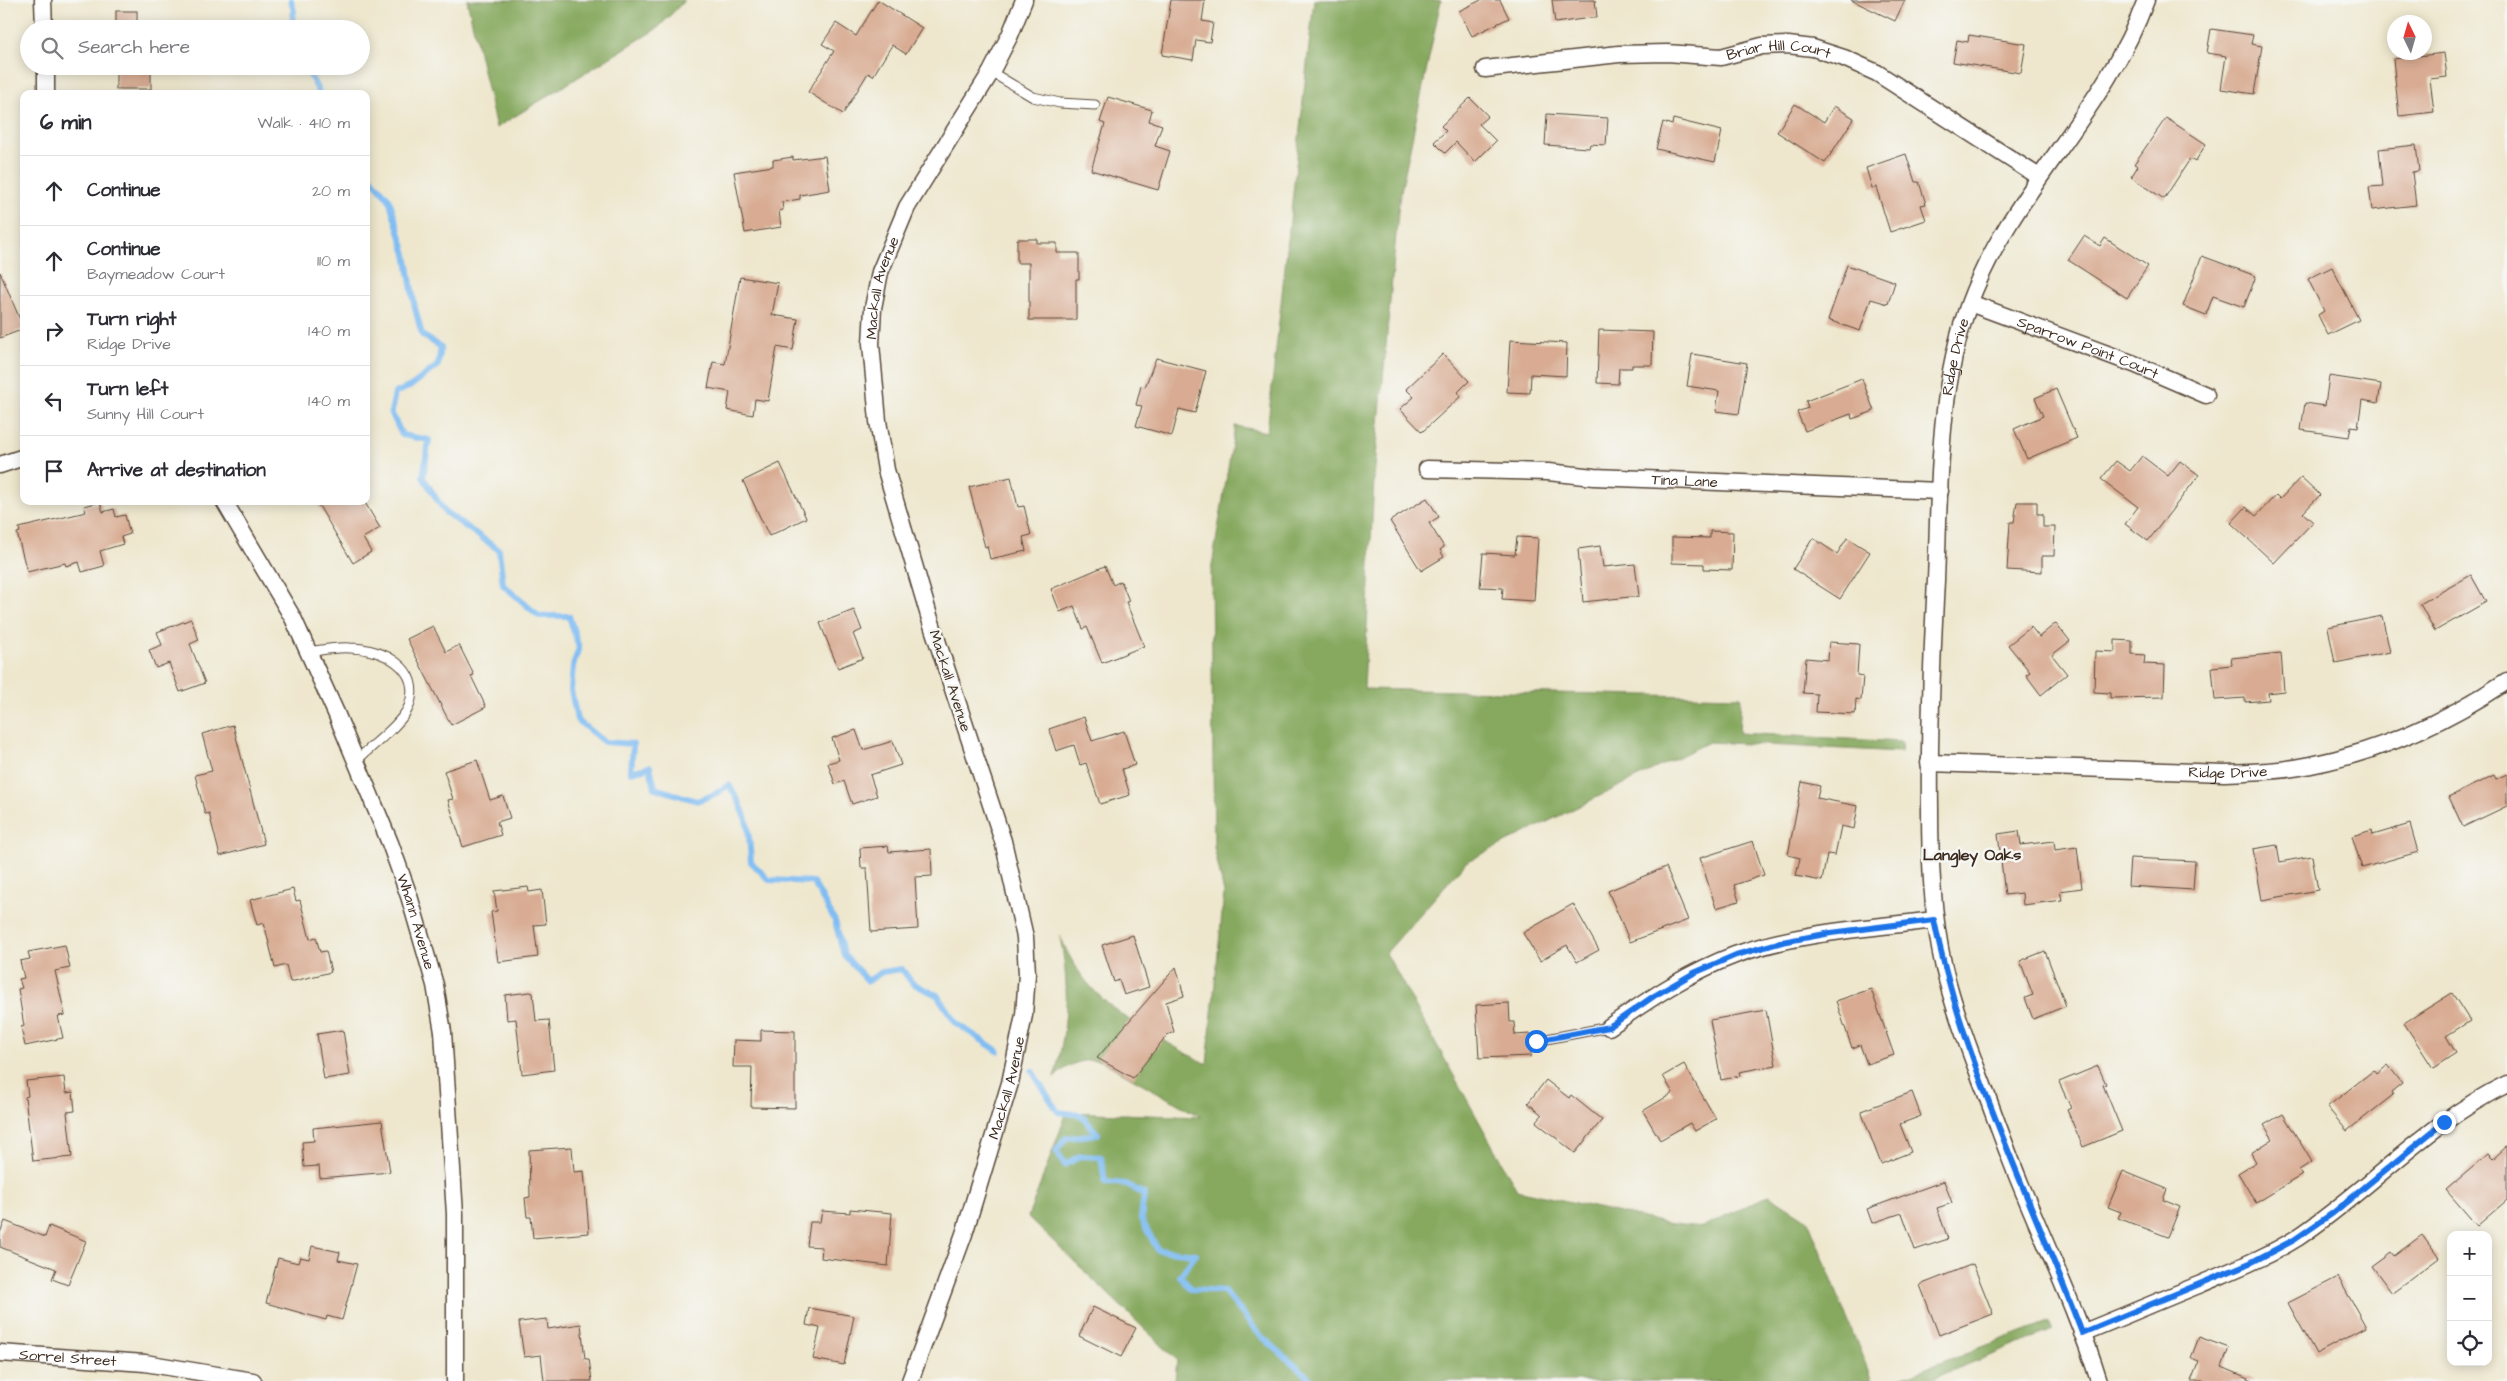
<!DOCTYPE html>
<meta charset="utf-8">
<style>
body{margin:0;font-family:"Architects Daughter",sans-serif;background:#f7f7f7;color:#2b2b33}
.controls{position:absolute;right:15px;bottom:15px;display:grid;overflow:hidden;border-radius:10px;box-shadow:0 2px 12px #0003}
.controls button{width:45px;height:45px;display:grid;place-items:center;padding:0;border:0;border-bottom:1px solid #e1e1e2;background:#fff;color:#2b2b33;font:25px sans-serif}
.compass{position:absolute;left:2387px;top:15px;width:45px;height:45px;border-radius:50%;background:#fff;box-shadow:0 2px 12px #0003;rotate:355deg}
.stop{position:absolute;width:15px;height:15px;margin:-11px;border:4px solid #1a73e8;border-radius:50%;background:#fff}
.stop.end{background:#1a73e8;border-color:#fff;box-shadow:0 1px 5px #0008}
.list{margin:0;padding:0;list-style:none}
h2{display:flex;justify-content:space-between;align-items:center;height:65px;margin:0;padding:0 20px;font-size:21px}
h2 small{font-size:16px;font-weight:400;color:#7c7c81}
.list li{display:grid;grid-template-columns:32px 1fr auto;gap:15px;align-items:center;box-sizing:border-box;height:70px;padding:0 20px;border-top:1px solid #e1e1e2}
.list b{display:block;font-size:19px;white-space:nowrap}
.list p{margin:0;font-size:16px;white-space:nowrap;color:#7c7c81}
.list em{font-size:16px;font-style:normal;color:#7c7c81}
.icon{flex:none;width:28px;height:28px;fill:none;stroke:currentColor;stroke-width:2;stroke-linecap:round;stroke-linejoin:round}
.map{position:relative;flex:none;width:2507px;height:1381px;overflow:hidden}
.search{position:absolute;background:#fff;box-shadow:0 2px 12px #0003;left:20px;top:20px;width:350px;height:55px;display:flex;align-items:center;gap:12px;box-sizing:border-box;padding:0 18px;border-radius:28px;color:#7c7c81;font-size:19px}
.panel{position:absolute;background:#fff;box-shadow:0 2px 12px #0003;left:20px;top:90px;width:350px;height:415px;border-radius:10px}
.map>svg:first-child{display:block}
.forest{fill:#86a95e;stroke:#606a3e}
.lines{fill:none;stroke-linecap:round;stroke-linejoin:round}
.stream{stroke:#80bdf3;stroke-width:6}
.building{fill:#d8ab92}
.lane-casing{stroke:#564638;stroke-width:11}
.street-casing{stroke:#564638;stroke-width:19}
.lane{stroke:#fff;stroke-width:9}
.street{stroke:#fff;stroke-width:16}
.route{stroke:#1a73e8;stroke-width:6}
.labels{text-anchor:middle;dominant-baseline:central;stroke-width:5;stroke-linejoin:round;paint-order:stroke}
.street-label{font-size:15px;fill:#3b2a1e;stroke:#f6f6f2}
.neighbourhood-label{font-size:16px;font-weight:bold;fill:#3b2a1e;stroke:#f6f6f2}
</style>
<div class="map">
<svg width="2507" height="1381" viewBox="0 0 2507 1381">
<rect width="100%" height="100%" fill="#f6f6f2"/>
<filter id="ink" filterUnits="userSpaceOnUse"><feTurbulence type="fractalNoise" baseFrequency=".02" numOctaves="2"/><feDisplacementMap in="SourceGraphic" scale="10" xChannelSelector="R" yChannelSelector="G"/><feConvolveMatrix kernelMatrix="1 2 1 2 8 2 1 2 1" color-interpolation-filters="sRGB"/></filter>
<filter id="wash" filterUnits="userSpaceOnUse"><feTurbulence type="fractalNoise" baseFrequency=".0096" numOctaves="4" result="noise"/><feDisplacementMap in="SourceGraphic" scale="20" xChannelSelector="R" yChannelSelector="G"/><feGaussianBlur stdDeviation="1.12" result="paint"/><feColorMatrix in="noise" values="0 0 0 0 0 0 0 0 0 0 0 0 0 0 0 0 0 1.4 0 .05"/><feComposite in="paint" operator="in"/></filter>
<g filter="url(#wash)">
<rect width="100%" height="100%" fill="#eee7cd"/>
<!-- forest -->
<g class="forest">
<polygon points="467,0 685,0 658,28 496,128"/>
<path d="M1314,0H1441L1399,201L1374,479L1364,689L1741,697L1739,733L1902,742L1901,752L1709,742L1466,862L1386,953L1517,1190L1665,1223L1702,1227L1769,1195L1808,1220L1872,1381H1175L1177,1360L1028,1217L1067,1112L1201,1117L1102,1061C1082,1058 1068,1064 1054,1078C1068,1027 1070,989 1060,936C1082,989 1114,1013 1163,1040C1177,1048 1192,1057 1207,1064L1224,893L1214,847L1211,572L1235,426L1267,432Z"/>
<polygon points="2048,1322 2052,1331 1926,1381 1892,1381"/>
</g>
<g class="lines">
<!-- stream -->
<g class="stream">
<polyline points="291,0 294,11 291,29"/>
<polyline points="305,66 320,94"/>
<path d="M366,172L389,199L406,254L415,308L422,335L441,347L438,365L411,386L395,393L391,412L402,435L429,440L423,477L445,512L499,550L503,585L539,616H569L579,648L573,666L571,690L577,720L604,742L633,744L631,772L650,767L655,788L697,801L715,794L729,785C748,814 749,827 751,862L769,880L813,882L835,921L844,955L868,981L882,972L902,969L912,983L937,995L956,1023L998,1051"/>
<polyline points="1032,1071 1058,1112 1081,1115 1098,1134 1066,1138 1056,1151 1065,1165 1080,1156 1101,1157 1105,1182 1125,1184 1144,1194 1141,1219 1158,1250 1196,1254 1180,1276 1191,1289 1224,1291 1260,1335 1313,1381"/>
</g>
</g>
<g id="blocks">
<!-- building -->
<g class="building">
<polygon points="878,0 922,28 906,54 892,45 873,76 868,73 843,114 808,92 834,51 822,44 836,23 856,36"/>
<polygon points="1171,0 1205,0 1202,21 1213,23 1210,42 1196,40 1193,60 1162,55"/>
<polygon points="1481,0 1500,0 1509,18 1472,36 1459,11"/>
<polygon points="1552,0 1595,0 1597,17 1555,23"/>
<polygon points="1851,0 1905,0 1895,21"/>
<rect x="116" y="11" width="21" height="18"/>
<polygon points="2211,29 2253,35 2251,44 2262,46 2254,94 2221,89 2226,56 2207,53"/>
<polygon points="1969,35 2026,44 2021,73 1953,62 1957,40 1968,42"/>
<polygon points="2444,53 2447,77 2430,79 2434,112 2399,116 2393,59"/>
<rect x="116" y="66" width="35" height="23"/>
<polygon points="1108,97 1152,110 1149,121 1162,125 1155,146 1170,151 1158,190 1091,170 1105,124 1100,122"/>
<polygon points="1470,98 1488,116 1479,124 1496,141 1475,162 1456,142 1445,153 1434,142 1446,131 1441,126"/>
<polygon points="1795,104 1824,122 1834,106 1854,118 1825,163 1777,132"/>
<polygon points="1547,114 1608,118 1606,145 1590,144 1589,148 1545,145"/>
<polygon points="2166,118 2206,144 2195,162 2190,159 2164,199 2131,177 2138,166 2134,164"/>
<polygon points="1673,119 1722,131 1715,162 1656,149 1663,122 1672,125"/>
<polygon points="2416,145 2419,171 2412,172 2416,205 2372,210 2369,187 2383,186 2379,149"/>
<polygon points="1906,154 1915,182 1919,182 1926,204 1921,205 1926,220 1890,232 1876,187 1872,188 1866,168"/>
<polygon points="825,156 830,190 800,195 800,199 782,202 783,210 779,211 781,227 745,233 734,172 773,166 773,160 793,157 793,160"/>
<polygon points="2084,236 2100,246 2105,238 2148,266 2127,298 2068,260"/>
<polygon points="1017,239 1037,239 1037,243 1057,243 1057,253 1079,253 1079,279 1076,279 1076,320 1029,320 1029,263 1017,263"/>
<polygon points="2202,256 2256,276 2244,307 2213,296 2206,315 2183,306"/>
<polygon points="1847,265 1895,282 1888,304 1871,299 1860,331 1828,320"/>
<polygon points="2332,267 2359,320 2328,335 2318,315 2324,311 2308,279"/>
<polygon points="0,272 24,329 0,338"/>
<polygon points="740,277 778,283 772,315 798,319 793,350 777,347 768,401 755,399 753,415 727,410 730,392 708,388 713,362 725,364"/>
<polygon points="1599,330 1653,332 1652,365 1632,365 1632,368 1619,368 1618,384 1597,383"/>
<polygon points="1510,340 1567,343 1566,376 1531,374 1530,393 1507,392"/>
<polygon points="1443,354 1469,381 1458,392 1461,396 1422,432 1400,409 1414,397 1406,389"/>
<polygon points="1692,354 1747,363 1739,414 1716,411 1719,391 1687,386"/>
<polygon points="1156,358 1206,371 1195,413 1179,409 1172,436 1136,426 1142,406 1136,405 1141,386 1145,387"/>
<polygon points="2329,376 2381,384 2378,403 2362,400 2358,427 2351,426 2349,437 2301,430 2305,403 2325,406"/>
<polygon points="1862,379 1874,411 1852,419 1851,414 1805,431 1797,412 1808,408 1806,401"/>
<polygon points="2056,389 2077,438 2027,459 2014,429 2043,416 2035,398"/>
<polygon points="2142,456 2168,476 2180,461 2199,475 2148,541 2125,524 2138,507 2101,479 2116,461 2130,471"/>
<polygon points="780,463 806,518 769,536 743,481"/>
<polygon points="1011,477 1018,507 1024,506 1031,535 1023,537 1026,551 990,559 987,546 985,547 969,487"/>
<polygon points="2301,477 2320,495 2303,513 2313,522 2274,563 2231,523 2246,507 2256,516 2276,495 2280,499"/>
<polygon points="1427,498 1439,517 1429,523 1444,547 1440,550 1444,557 1421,571 1390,521"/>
<polygon points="316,501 364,501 380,528 363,538 371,552 353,563"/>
<polygon points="100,502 103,512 114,509 116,517 125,515 130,534 121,537 123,544 100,551 104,566 82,572 79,562 66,566 65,563 27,572 17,533 20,532 19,528 86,512 84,506"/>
<polygon points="2017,502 2037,502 2037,514 2043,514 2043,527 2055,527 2054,556 2042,556 2042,572 2007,570 2010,522 2014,522"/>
<polygon points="1710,531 1733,532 1732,570 1704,569 1704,564 1672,563 1672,537 1710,538"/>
<polygon points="1517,537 1538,538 1534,601 1502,599 1503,588 1480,587 1483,553 1515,555"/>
<polygon points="1813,538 1837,554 1847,538 1870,552 1840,599 1793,569"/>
<polygon points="1600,546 1603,567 1635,564 1639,596 1583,602 1578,549"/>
<polygon points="1105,566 1113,585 1121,581 1129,601 1126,602 1144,646 1102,663 1087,627 1083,629 1074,606 1060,612 1051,589"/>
<polygon points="2471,575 2486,602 2435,631 2420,604"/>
<polygon points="854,610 862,630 853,634 863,658 838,668 820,623"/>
<polygon points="2382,616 2390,652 2335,663 2328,627"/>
<polygon points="191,619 199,640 190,644 205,683 180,692 169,663 156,668 149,650 162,645 157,632"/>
<polygon points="2056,623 2070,641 2052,655 2067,674 2041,695 2026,675 2030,672 2008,645 2031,627 2039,637"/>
<polygon points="433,626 446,652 459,645 474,675 471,676 486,707 451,725 407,639"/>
<polygon points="2115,640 2132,641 2132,654 2145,655 2144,664 2165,665 2164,697 2110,698 2110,693 2094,692 2095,651 2115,652"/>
<polygon points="1829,642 1859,644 1857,675 1863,676 1861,700 1856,699 1855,714 1816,712 1817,694 1803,693 1806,658 1828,660"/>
<polygon points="2281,653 2284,691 2268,693 2269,700 2245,702 2245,698 2215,700 2212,667 2232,665 2231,658"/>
<polygon points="1084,717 1092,741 1124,731 1135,765 1122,769 1130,795 1100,804 1086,763 1080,765 1074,745 1056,751 1049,729"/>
<polygon points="233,725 264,844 220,856 209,813 205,814 195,775 212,771 202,734"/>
<polygon points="856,730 863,750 893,741 901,765 870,775 877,796 852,804 844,781 835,784 828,763 839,760 832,738"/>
<polygon points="477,760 490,800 503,796 510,818 497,822 501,835 463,847 448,800 453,799 444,771"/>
<polygon points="2507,774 2507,806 2463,827 2449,797 2494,775 2496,779"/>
<polygon points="1802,782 1820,786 1817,798 1858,806 1854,829 1841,826 1835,855 1827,854 1822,881 1796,876 1800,858 1788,855"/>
<polygon points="2410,824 2418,852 2362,868 2352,836 2372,830 2373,835"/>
<polygon points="2019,831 2021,845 2054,841 2055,850 2077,847 2082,888 2060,891 2062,900 2023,905 2022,893 2005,895 1998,834"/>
<polygon points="1753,841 1764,875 1734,885 1739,901 1716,908 1700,858"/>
<polygon points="2277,845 2280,862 2312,856 2318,890 2262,900 2253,849"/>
<polygon points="888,846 889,852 931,849 932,876 915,877 918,929 871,932 867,868 861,868 860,848"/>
<polygon points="2130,858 2195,861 2193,890 2128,886"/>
<polygon points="1666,867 1688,920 1630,942 1608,891"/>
<polygon points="528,887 529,892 542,890 546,924 534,925 538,957 498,962 491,912 497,911 494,891"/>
<polygon points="293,889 296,901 300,900 310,939 316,937 320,952 326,951 331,972 290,982 286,965 275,968 264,923 257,925 250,900"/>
<polygon points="1573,904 1599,950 1577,962 1567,945 1540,961 1523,933"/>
<polygon points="1133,935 1149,987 1124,995 1119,980 1114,982 1102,945"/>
<polygon points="65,945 70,968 55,971 65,1015 58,1016 63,1038 25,1046 21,1027 24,1026 18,989 22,988 19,979 24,978 20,961 30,959 28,952"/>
<polygon points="2045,951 2066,1006 2033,1019 2025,998 2033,995 2020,961"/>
<polygon points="1176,967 1184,996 1166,1002 1174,1032 1167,1035 1133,1078 1097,1058"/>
<polygon points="1871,989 1894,1055 1867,1064 1860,1045 1852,1048 1836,1001"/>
<polygon points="530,992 533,993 536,1021 549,1020 554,1070 522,1074 516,1019 507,1020 505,995"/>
<polygon points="2452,993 2470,1021 2446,1036 2456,1053 2433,1068 2404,1023"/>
<polygon points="1509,1003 1510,1022 1514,1022 1515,1035 1530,1034 1531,1056 1479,1058 1476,1005"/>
<polygon points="1766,1010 1776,1065 1739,1072 1740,1076 1721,1080 1710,1020"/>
<polygon points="343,1030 350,1075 324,1079 317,1034"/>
<polygon points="761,1030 795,1031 795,1108 751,1107 752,1067 733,1067 734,1040 761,1041"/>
<polygon points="1684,1064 1716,1119 1695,1131 1690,1123 1660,1140 1643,1111 1673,1093 1663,1076"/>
<polygon points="2388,1065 2402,1083 2391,1092 2393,1095 2347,1131 2327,1107 2374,1070 2377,1074"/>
<polygon points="2098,1066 2106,1084 2103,1085 2122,1131 2083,1147 2067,1110 2071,1108 2059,1082"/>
<polygon points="64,1077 66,1093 73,1092 75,1111 67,1112 72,1157 33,1161 25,1097 28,1096 26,1081"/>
<polygon points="1546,1080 1569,1098 1571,1095 1602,1120 1575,1153 1536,1122 1542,1115 1528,1103"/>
<polygon points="1912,1092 1921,1116 1900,1124 1911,1152 1881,1164 1861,1111"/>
<polygon points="2283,1114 2312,1162 2299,1170 2302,1175 2256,1203 2238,1173 2256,1162 2251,1153 2273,1139 2264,1125"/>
<polygon points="382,1121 390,1172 320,1178 319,1166 304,1167 302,1142 314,1141 313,1128"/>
<polygon points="2507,1146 2507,1200 2477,1226 2446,1190 2488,1154 2493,1159"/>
<polygon points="572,1147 574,1172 584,1171 589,1233 533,1238 531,1217 527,1217 525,1198 530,1197 529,1150"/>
<polygon points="2123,1171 2167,1189 2163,1200 2180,1207 2168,1237 2118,1218 2121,1212 2108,1207"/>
<polygon points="1944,1181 1952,1203 1937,1208 1948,1239 1915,1250 1902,1213 1872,1223 1867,1209"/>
<polygon points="850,1209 892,1213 888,1266 821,1258 822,1247 807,1246 810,1222 820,1222 822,1211 850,1213"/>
<polygon points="5,1221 45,1237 49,1226 86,1241 68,1285 52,1279 56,1269 0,1247 0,1233"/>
<polygon points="2422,1235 2439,1258 2392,1293 2372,1266 2391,1252 2394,1256"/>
<polygon points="312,1246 340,1252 338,1260 357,1264 342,1320 327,1316 326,1320 266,1303 278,1258 298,1263 300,1257 309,1259"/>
<polygon points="1973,1264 1993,1314 1939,1335 1920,1285"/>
<polygon points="2338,1277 2366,1327 2316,1354 2288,1303"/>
<polygon points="1093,1307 1136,1328 1121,1357 1079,1336"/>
<polygon points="809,1308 854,1316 844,1365 813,1359 820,1328 806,1325"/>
<polygon points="547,1319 548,1329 581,1324 585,1359 589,1359 592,1381 544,1381 541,1355 524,1357 519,1322"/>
<polygon points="2199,1337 2229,1348 2222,1367 2255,1381 2191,1381 2199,1361 2191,1358"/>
</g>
</g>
</g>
<g filter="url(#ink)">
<use href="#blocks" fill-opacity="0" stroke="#564638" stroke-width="1"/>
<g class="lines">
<defs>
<g id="lane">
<polyline points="991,72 1033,97 1060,103 1095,105"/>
<path d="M308,652C322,650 336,647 350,648C382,648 423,668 409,706C403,723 369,748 356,761"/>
<polyline points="1536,1041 1609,1027"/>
</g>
<g id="street">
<polyline points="43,0 44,29"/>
<polyline points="46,66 46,94"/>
<path id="s1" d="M1485,69L1619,54L1667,53L1721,57L1762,46L1788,45L1813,48L1844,58L1877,73L2039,177"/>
<path id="s2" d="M1970,303L2134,364L2206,395"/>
<polyline points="0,465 24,457"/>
<path id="s3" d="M1427,469L1548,472L1594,477L1940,491"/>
<path id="s4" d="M224,501L293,618L336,713L390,843L409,896L435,985L443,1032L455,1214V1381"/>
<path id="s5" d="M1929,763L2224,773C2253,772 2283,771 2311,765C2382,751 2447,721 2507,681"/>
<path d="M1609,1027C1649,999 1689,972 1735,955C1798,932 1869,928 1935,920"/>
<path d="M2082,1333C2122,1317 2161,1300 2201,1284C2233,1270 2267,1257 2297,1238C2369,1190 2428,1122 2507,1084"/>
<path id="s6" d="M0,1353L145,1363L253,1381"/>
<path id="s7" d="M910,1381L964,1234L1010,1083L1024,1015L1027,974L1025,937L1003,841L930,619L886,470L878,421L871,344L873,308L880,272L907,207L991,72L1010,35L1024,0"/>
<path id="s8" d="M2099,1381C2078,1313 2047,1249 2020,1183C2006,1149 1994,1114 1981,1080C1967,1044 1953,1006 1944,968C1932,915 1930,862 1930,808C1929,732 1932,656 1936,580C1940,487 1937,392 1969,304C2010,192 2105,112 2146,0"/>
</g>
</defs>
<!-- lane casing -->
<use href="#lane" class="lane-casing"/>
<!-- street casing -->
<use href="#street" class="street-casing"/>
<!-- lane -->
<use href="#lane" class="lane"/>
<!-- street -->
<use href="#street" class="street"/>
</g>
</g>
<g class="lines" filter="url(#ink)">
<!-- route -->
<path class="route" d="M1536,1041L1609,1027L1654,996L1694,973L1736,955L1782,942L1831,933L1934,920C1963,1064 2030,1196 2082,1333L2250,1263L2294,1240L2333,1213L2444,1122"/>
</g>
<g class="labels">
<!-- street labels -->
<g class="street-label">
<text stroke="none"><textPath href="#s1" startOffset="296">Briar Hill Court</textPath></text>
<text stroke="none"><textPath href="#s7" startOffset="1134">Mackall Avenue</textPath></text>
<text stroke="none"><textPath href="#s2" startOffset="126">Sparrow Point Court</textPath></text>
<text stroke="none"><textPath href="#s8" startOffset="1055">Ridge Drive</textPath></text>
<text stroke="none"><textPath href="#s3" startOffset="258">Tina Lane</textPath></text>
<text transform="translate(950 681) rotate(72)">Mackall Avenue</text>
<text stroke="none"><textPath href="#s5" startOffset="299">Ridge Drive</textPath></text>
<text stroke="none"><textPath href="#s4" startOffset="464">Whann Avenue</textPath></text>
<text stroke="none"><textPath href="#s7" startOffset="309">Mackall Avenue</textPath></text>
<text stroke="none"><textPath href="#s6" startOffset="68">Sorrel Street</textPath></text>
</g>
<!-- neighbourhood labels -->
<g class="neighbourhood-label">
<text x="1972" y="855">Langley Oaks</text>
</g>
</g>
</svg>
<div class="controls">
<button>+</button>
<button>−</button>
<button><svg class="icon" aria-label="locate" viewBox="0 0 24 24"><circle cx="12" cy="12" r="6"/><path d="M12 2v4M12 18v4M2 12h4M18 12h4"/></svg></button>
</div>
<svg class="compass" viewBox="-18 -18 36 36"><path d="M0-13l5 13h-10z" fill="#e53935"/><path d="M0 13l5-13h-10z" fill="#7c7c81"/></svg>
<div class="stop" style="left:1536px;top:1041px"></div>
<div class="stop end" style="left:2444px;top:1122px"></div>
<div class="search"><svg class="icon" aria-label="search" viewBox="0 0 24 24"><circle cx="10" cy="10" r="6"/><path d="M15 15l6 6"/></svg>Search here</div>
<section class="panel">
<h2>6 min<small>Walk · 410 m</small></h2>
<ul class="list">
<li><svg class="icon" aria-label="ahead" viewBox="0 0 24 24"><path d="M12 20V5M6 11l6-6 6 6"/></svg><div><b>Continue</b></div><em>20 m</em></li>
<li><svg class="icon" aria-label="ahead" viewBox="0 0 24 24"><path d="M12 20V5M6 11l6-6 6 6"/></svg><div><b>Continue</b><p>Baymeadow Court</p></div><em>110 m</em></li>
<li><svg class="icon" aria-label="right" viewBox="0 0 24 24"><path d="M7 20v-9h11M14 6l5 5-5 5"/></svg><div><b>Turn right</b><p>Ridge Drive</p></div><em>140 m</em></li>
<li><svg class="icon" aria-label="left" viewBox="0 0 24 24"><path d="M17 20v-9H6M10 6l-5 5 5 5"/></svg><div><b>Turn left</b><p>Sunny Hill Court</p></div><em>140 m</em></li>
<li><svg class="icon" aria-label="arrive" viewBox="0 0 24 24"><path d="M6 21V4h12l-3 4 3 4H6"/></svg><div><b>Arrive at destination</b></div></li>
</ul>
</section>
</div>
